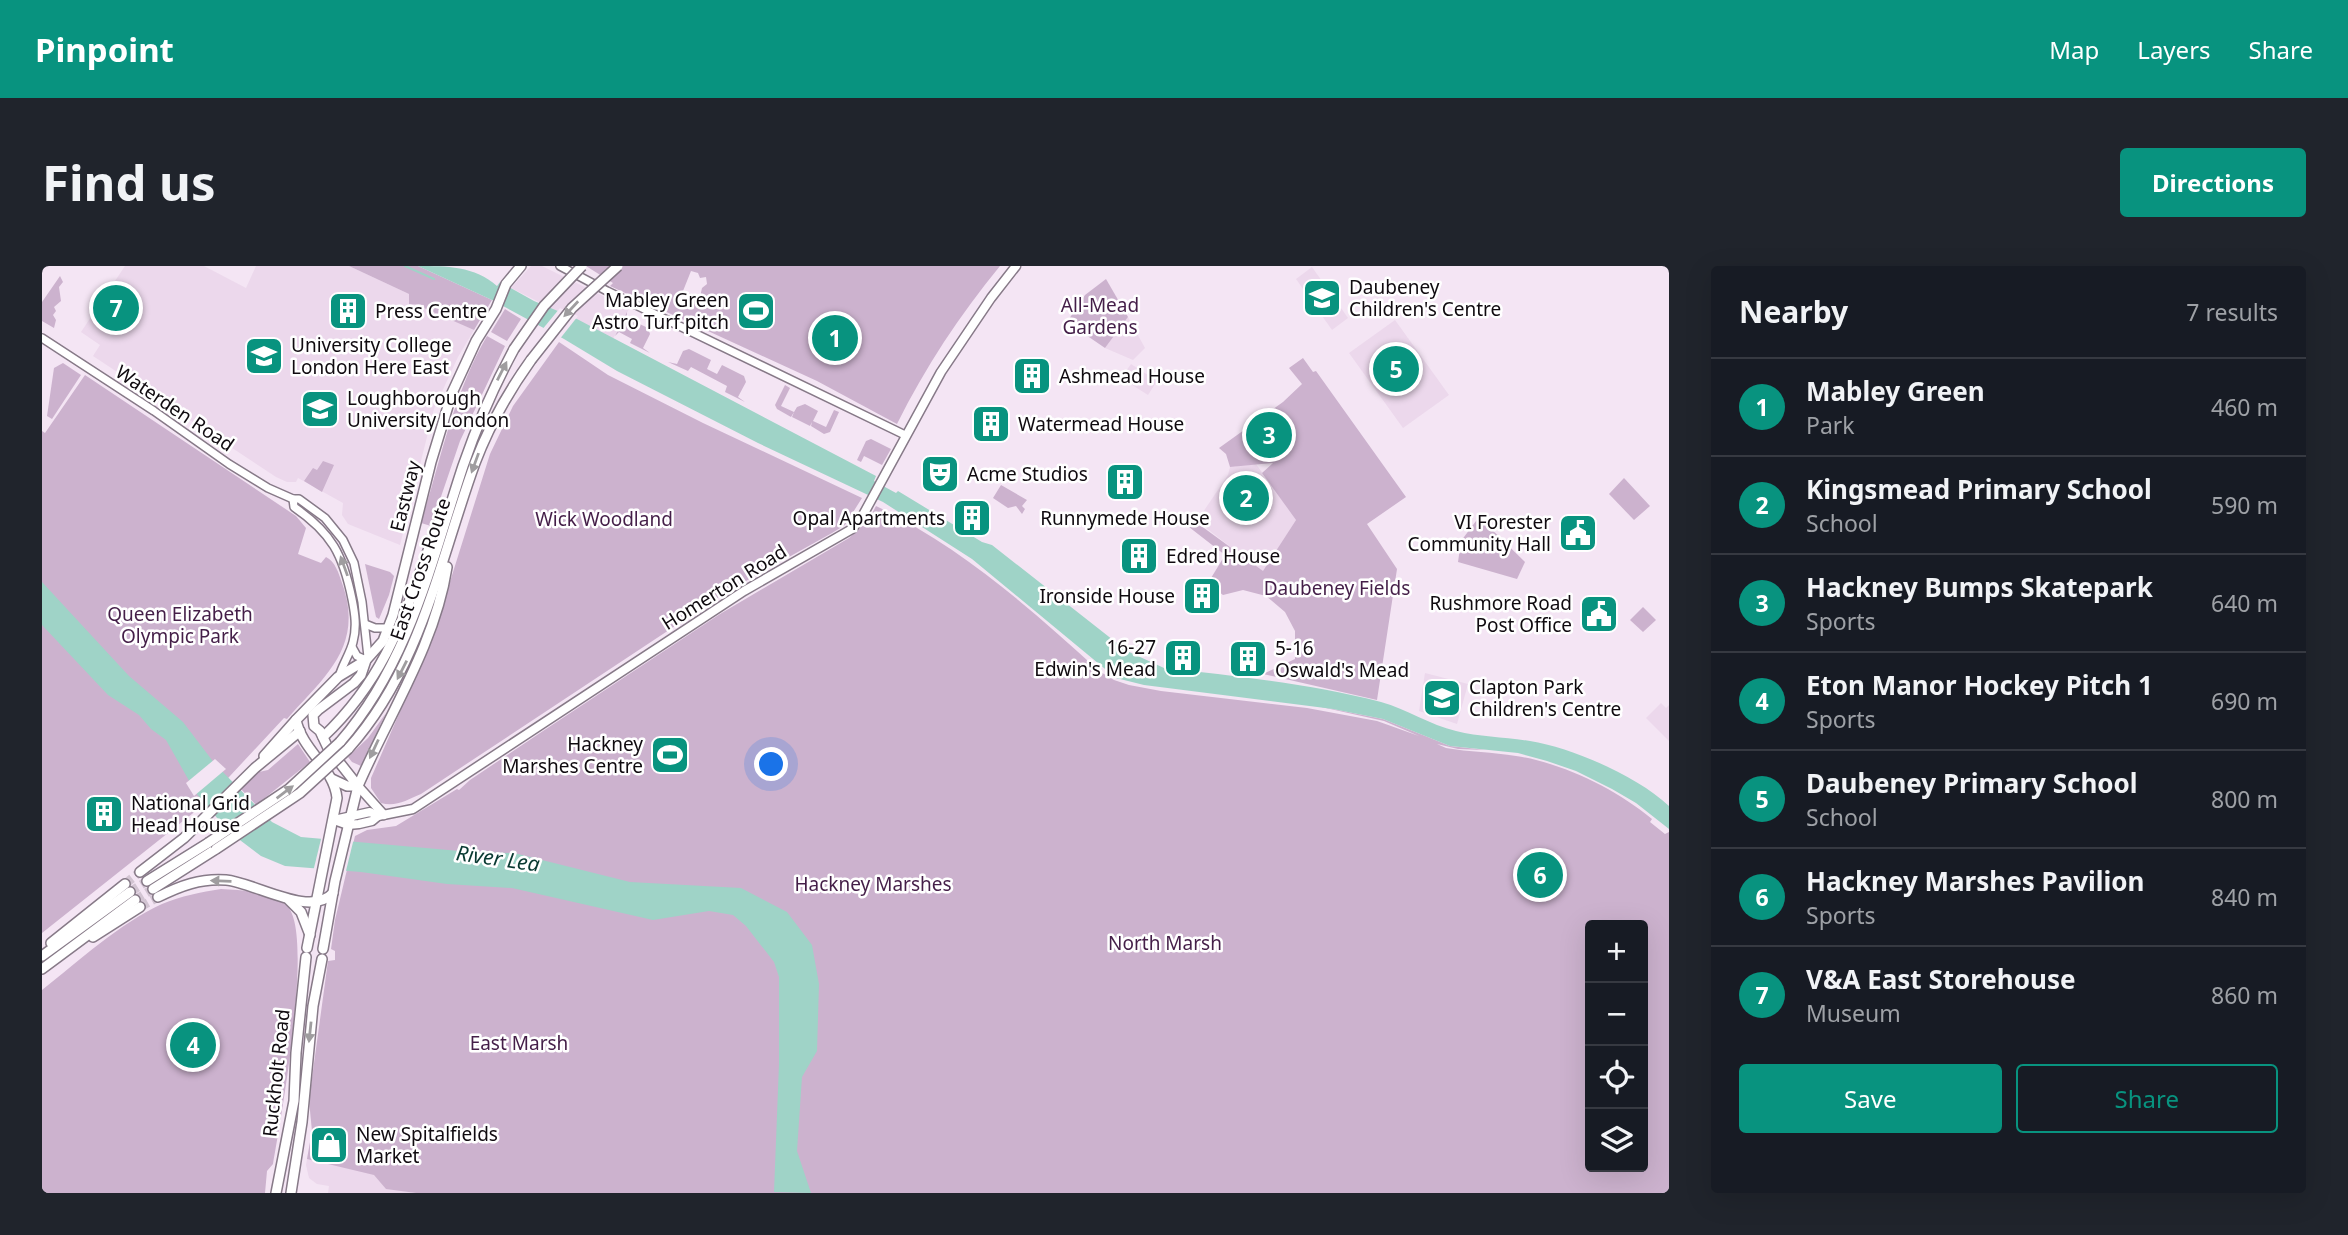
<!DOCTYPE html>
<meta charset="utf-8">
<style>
body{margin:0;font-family:"Noto Sans",sans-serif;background:#20242c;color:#f1f3f6}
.controls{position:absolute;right:21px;bottom:21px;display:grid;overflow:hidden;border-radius:7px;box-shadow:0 7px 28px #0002}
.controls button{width:63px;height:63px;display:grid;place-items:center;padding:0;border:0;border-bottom:2px solid #363941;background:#171b24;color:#f1f3f6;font:35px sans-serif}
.you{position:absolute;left:730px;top:499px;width:24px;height:24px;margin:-18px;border:5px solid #fff;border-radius:50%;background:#1a73e8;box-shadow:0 0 0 10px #1a73e833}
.badge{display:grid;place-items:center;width:46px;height:46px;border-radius:50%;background:#08937f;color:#fff;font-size:23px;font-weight:700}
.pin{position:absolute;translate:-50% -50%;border:4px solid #fff;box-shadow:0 2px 7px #0006}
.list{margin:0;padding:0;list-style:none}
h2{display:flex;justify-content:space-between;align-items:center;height:91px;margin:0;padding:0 28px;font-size:30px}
h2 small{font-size:23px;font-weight:400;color:#9ea1a6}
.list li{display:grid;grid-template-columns:46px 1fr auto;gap:21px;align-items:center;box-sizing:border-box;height:98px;padding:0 28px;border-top:2px solid #363941}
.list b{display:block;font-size:26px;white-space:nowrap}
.list p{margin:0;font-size:23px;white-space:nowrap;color:#9ea1a6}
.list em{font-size:23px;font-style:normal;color:#9ea1a6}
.actions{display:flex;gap:14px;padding:21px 28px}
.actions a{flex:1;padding:16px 0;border:2px solid #08937f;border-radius:7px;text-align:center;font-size:24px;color:#08937f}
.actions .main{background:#08937f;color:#fff}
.icon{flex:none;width:38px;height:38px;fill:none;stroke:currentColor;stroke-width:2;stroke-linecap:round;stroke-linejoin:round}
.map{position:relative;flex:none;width:1627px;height:927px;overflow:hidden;border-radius:7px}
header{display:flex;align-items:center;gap:42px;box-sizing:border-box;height:98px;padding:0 35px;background:#08937f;color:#fff}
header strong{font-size:33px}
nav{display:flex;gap:38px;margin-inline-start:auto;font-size:24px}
.intro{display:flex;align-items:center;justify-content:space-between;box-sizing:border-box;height:168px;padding:0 42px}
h1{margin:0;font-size:49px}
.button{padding:18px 32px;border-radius:7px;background:#08937f;color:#fff;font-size:24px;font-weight:700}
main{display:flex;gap:42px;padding:0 42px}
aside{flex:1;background:#171b24;border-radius:7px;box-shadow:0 7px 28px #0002}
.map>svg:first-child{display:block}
.built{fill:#ecd8ec}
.green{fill:#ccb2ce;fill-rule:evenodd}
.water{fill:#9fd3c7}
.pier{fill:#f4e5f4}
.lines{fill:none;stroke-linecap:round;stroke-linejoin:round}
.stream{stroke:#9fd3c7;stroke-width:2}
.trunk-tunnel{stroke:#d2c4d2;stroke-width:9;stroke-dasharray:9 4.5;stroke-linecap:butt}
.tertiary-casing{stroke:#877a88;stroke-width:10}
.secondary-casing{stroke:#877a88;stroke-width:11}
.primary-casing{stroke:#877a88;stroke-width:12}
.trunk-casing{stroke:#877a88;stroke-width:12}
.tertiary{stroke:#fff;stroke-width:7}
.secondary{stroke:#fff;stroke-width:8}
.primary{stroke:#fff;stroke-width:9}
.trunk{stroke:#fff;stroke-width:9}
.trunk-bridge-casing{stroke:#877a88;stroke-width:12;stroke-linecap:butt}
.trunk-bridge{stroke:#fff;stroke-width:9}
.oneway{fill:#9f9d9f}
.labels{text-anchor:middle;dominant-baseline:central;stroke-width:5;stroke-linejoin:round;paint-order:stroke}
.poi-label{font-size:19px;fill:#0f0a0f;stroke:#fff;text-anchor:start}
.park-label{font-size:19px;fill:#441e48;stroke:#fff}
.street-label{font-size:19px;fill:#0f0a0f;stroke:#fff}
.water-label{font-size:21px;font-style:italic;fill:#083931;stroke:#fff}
</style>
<header>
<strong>Pinpoint</strong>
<nav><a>Map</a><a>Layers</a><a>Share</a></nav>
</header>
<div class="intro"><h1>Find us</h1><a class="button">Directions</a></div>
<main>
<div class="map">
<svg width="1627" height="927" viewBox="0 0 1627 927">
<rect width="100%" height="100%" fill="#f4e5f4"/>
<!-- built -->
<g class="built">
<polygon points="83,0 162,0 204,22 214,0 307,0 367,28 368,34 432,64 416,91 392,143 358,279 306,258 300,249 301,237 256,212 254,216 245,216 234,211 51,90 58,79 39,66"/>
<polygon points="489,0 500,0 587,43 571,73 469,22"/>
<polygon points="1270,1 1306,52 1290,64 1254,13"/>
<polygon points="1086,51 1103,82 1091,94 1063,82"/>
<polygon points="1353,54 1407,129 1361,162 1307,87"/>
<polygon points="1089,98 1115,115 1106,129 1079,112"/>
<polygon points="1214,198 1254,254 1221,306 1155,255 1186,209 1188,201"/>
<polygon points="1383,407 1426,418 1415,458 1377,445"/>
<polygon points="1619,437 1624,442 1627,439 1627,475 1604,452"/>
<polygon points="267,834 344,922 374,927 286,927 287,920 275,918 267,912 264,899 270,865"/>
</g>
<!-- green -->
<g class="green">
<polygon points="307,0 376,0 450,34 432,64 382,42 382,39 367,38 367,28"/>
<path d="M544,0H958C917,50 884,100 855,158L775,115L568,20L571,17ZM649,5L656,7L658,12L664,11L665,18L660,22L658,31L641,25Z"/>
<polygon points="18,10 21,16 17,21 19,35 12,41 14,45 11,49 14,54 12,62 0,55 0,36"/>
<polygon points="1064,13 1086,51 1063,82 1025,56 1043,29"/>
<polygon points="463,43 479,53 465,75 449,66"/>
<polygon points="585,46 585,52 606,62 608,68 601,82 608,87 588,77 590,73 577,66 573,70"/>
<path d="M445,70L463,80L418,175L389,260L379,257C399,193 411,129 445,70Z"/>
<path d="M517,76L566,109L661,157L820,232L803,259L790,267L686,325L379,528C365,534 354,541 339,537L329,522V512L391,370L448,188L471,140Z"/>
<polygon points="647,83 669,94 665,103 675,108 680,99 702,110 704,116 696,131 703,136 683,126 685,120 649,101 646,105 626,96 635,98 641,85"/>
<polygon points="1261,92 1271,106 1274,105 1364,231 1325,258 1355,303 1335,434 1221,408 1253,393 1253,365 1243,346 1224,330 1201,324 1181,329 1166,317 1183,289 1147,261 1151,254 1221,305 1254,254 1220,207 1231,197 1188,201 1184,188 1177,182 1241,136 1260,118 1247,102"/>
<polygon points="21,97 39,109 10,153 5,150 12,102"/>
<path d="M43,109L254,250L264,262L256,288L279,297L284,291C293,295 297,308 300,317C323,381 282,411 245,453L242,452L160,540L0,667V165L3,167Z"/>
<polygon points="743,119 748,122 739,140 752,146 755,141 763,138 776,145 771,155 784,161 792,144 797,146 788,166 782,168 769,160 770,156 768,160 750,151 752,146 749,151 735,143 733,139"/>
<polygon points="829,173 849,183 840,199 822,190 819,196 815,194 824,175"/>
<polygon points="281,195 292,199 280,226 262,215 271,202 275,204"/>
<polygon points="1582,212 1608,240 1592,254 1567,228"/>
<polygon points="959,219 985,234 980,240 983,243 980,248 974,240 966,242 951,232"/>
<path d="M834,240C918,280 989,343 1057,405L1072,414L1087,419L1119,425L1265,442L1335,455L1377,470L1342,455L1266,438L1341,453L1408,480L1444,484L1416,483L1395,478L1404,482C1427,486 1451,486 1474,490C1521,497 1574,523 1610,553L1608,556L1623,568L1627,566V927H374L344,923L332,909L265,893L270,865L267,834L286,695L293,694V685L289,683L293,654L313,570L325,564L354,560L415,523L417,524L428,514L498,467L678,348L807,272L826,255ZM1548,659H1601V901H1548Z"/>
<polygon points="1437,251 1483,296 1475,313 1416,296 1419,275"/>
<polygon points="323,298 348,306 352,310 347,329 337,353 334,351"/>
<polygon points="1601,341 1614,354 1601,366 1588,354"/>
<polygon points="344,447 319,500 310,496 306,491 326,472"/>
<polygon points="256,478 268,496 214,539 199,523 217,506 226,504"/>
<path d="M179,623C199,624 229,625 245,640C273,666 238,857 231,898L225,905L223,927H0V724C37,695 78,657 120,638C139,630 159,626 179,623Z"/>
</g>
<!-- water -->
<g class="water">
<path d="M376,0C404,0 433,0 455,20L458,16L492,35L535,53L834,210L832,215L854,227L856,225L940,276L950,279L1085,385L1122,402C1194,410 1268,418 1339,436C1365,443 1388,459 1414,465C1438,471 1463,471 1488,475C1531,482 1595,510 1627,540V563L1594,537L1570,523L1534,505L1505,495L1476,487L1408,480L1341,453L1291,443L1102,419L1074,412L930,293L841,236L716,177L575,105L522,73L450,34Z"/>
<polygon points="0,316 87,410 141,456 173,498 230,556 259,571 429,586 472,587 588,616 699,622 745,646 770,679 777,718 775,785 760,811 755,885 769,927 732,926 737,798 737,711 732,696 704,660 691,649 667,645 611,654 470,622 405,618 319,606 243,600 219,590 186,565 165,540 154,527 124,474 109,463 97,449 66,429 0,359"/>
</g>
<!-- pier -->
<g class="pier">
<polygon points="518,42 536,50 517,74 499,65"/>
<polygon points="173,493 184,503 152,530 144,517"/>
<polygon points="280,569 312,572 303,609 271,606"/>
</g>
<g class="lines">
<!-- stream -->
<polyline class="stream" points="363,0 392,13"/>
<!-- trunk-tunnel -->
<g class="trunk-tunnel">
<polyline points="83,618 98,606"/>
<polyline points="88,626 105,615"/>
<polyline points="93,634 111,623"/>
<polyline points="98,641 116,631"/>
</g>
<defs>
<g id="tertiary">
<polyline points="518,0 565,25 863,169"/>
<polyline points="0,72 112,145 187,198 226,222 251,233 257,233 283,252 301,274 312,297 320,336 326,391"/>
<path d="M251,233L252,241C290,267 301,289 310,333C313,348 315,361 311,376C308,388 300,399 297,411"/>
<polyline points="323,358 333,362 346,362"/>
<polyline points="310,381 315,390 324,394"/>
</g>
<g id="secondary">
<polyline points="316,520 342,549"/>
<polyline points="292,554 306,559 317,558 330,555 336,550 371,543 702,325 810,263 821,249 899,106 949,32 974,0"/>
<polyline points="292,554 328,546 336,550"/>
</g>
<g id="primary">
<polyline points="290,513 305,520 316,520"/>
<polyline points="316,520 286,482 278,465 272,460 271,449 276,444 312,417 319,409 324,394 341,375 351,349 389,196 410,127 434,75 454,43 464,18 479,0"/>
<path d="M265,682L295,532C292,502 260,484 254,454L296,411L324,394"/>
<polyline points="281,683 293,615 316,520"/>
<polyline points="234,927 252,835 254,787 264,691"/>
<polyline points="249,927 260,856 271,740 280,693"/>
</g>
<g id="trunk">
<path d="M281,471C354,402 367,329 403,240"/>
<path d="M298,476C367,397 389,297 421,200C435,159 452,120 472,83"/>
<path d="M306,483C379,402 397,296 433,197C447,160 466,126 489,94"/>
<polyline points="222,490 254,454"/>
<path d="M316,520C347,448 393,379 405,301"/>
<polyline points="98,606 142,572 213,502 258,465"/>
<polyline points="105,615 166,577"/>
<polyline points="111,623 174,583"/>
<path d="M116,631C138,620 159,612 184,614C214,617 268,652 291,627"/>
<polyline points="247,634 259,646 268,669"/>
<polyline points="51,671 98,641"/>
<polyline points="9,677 83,618"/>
<polyline points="0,690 88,626"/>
<polyline points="0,703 93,634"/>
</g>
</defs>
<!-- tertiary casing -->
<use href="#tertiary" class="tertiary-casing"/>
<!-- secondary casing -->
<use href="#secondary" class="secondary-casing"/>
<!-- primary casing -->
<use href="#primary" class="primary-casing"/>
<!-- trunk casing -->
<use href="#trunk" class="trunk-casing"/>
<!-- tertiary -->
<use href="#tertiary" class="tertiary"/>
<!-- secondary -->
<use href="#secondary" class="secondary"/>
<!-- primary -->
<use href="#primary" class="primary"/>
<!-- trunk -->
<use href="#trunk" class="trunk"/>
<defs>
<g id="trunk-bridge">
<polyline points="472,83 502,40 540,0"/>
<polyline points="489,94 530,42 576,0"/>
<polyline points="166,577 247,523 298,476"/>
<polyline points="174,583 258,527 306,483"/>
</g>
</defs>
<!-- trunk-bridge casing -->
<use href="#trunk-bridge" class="trunk-bridge-casing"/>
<!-- trunk-bridge -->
<use href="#trunk-bridge" class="trunk-bridge"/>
</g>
<!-- one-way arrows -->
<defs><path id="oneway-solid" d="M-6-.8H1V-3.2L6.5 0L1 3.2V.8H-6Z" transform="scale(1.75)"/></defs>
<g class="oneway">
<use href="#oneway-solid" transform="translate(529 43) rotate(133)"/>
<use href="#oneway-solid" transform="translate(460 105) rotate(-63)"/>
<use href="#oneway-solid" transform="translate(433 197) rotate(110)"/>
<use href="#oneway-solid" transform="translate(302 300) rotate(-110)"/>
<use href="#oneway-solid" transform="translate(360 404) rotate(117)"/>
<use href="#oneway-solid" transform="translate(332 483) rotate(115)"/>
<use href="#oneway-solid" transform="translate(243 526) rotate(-37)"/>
<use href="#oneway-solid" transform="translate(179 615) rotate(-178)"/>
<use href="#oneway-solid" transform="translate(268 766) rotate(96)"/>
</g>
<!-- icons -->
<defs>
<symbol id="school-square" viewBox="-11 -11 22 22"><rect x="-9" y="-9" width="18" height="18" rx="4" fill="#08937f" stroke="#fff"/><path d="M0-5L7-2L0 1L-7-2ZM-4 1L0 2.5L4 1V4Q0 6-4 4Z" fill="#fff"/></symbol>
<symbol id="building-square" viewBox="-11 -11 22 22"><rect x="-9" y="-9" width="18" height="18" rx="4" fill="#08937f" stroke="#fff"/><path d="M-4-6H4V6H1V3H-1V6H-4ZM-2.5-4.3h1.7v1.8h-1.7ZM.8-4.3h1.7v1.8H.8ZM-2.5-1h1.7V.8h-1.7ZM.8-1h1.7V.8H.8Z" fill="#fff"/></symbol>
<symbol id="stadium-square" viewBox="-11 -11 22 22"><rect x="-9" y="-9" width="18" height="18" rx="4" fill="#08937f" stroke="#fff"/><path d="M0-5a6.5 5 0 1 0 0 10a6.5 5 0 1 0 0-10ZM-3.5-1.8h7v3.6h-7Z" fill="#fff"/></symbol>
<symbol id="university-square" viewBox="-11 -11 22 22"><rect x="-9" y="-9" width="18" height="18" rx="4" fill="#08937f" stroke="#fff"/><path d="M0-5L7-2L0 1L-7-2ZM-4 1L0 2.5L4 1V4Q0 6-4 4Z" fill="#fff"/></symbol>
<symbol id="theatre-square" viewBox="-11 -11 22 22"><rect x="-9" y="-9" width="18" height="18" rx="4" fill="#08937f" stroke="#fff"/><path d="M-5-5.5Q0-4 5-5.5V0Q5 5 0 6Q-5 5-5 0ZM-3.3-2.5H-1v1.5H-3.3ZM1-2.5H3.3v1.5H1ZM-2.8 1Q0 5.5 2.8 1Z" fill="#fff"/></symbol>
<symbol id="civic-square" viewBox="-11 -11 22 22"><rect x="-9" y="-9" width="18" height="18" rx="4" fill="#08937f" stroke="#fff"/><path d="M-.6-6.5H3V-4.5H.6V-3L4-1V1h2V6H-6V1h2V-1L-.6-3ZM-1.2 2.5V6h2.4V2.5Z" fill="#fff"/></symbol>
<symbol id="shop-square" viewBox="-11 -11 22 22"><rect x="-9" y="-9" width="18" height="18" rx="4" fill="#08937f" stroke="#fff"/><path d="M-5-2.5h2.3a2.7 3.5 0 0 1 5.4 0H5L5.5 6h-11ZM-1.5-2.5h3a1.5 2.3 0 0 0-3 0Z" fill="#fff"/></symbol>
</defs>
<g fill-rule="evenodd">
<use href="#school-square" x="1258" y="10" width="44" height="44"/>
<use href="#building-square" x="284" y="23" width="44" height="44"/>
<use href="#stadium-square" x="692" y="23" width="44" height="44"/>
<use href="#university-square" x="200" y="68" width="44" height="44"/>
<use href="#building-square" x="968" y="88" width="44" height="44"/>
<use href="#university-square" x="256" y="121" width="44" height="44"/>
<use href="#building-square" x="927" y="136" width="44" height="44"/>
<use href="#theatre-square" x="876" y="186" width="44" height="44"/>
<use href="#building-square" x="1061" y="194" width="44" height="44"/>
<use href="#building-square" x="908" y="230" width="44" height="44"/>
<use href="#civic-square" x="1514" y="245" width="44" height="44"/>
<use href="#building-square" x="1075" y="268" width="44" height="44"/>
<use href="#building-square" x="1138" y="308" width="44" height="44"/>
<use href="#civic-square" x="1535" y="326" width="44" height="44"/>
<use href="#building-square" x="1119" y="370" width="44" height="44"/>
<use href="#building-square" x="1184" y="371" width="44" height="44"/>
<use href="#school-square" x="1378" y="410" width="44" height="44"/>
<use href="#stadium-square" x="606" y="467" width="44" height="44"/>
<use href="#building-square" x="40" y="526" width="44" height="44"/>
<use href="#shop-square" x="265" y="857" width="44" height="44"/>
</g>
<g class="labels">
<!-- poi labels -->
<g class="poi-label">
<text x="1307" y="21">Daubeney<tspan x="1307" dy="22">Children's Centre</tspan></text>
<text x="687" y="34" text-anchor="end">Mabley Green<tspan x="687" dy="22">Astro Turf pitch</tspan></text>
<text x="333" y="45">Press Centre</text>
<text x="249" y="79">University College<tspan x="249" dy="22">London Here East</tspan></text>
<text x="1017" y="110">Ashmead House</text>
<text x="305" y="132">Loughborough<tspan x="305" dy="22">University London</tspan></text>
<text x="976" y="158">Watermead House</text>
<text x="925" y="208">Acme Studios</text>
<text x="903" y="252" text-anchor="end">Opal Apartments</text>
<text x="1083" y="252" text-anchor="middle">Runnymede House</text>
<text x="1509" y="256" text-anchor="end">VI Forester<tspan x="1509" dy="22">Community Hall</tspan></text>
<text x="1124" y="290">Edred House</text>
<text x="1133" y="330" text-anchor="end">Ironside House</text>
<text x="1530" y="337" text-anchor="end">Rushmore Road<tspan x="1530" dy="22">Post Office</tspan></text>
<text x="1114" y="381" text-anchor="end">16-27<tspan x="1114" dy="22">Edwin's Mead</tspan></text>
<text x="1233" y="382">5-16<tspan x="1233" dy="22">Oswald's Mead</tspan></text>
<text x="1427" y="421">Clapton Park<tspan x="1427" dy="22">Children's Centre</tspan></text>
<text x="601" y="478" text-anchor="end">Hackney<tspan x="601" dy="22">Marshes Centre</tspan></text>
<text x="89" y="537">National Grid<tspan x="89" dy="22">Head House</tspan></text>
<text x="314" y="868">New Spitalfields<tspan x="314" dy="22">Market</tspan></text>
</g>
<!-- park labels -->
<g class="park-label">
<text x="1058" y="39">All-Mead<tspan x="1058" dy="22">Gardens</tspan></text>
<text x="562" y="253">Wick Woodland</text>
<text x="1295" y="322">Daubeney Fields</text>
<text x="138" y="348">Queen Elizabeth<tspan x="138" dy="22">Olympic Park</tspan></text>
<text x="831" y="618">Hackney Marshes</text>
<text x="1123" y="677">North Marsh</text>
<text x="477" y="777">East Marsh</text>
</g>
<!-- street labels -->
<g class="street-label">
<text transform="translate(133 142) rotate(34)">Waterden Road</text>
<text transform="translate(363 230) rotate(-76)">Eastway</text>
<text transform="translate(378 303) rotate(-71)">East Cross Route</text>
<text transform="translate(682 321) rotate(-32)">Homerton Road</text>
<text transform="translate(234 807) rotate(-84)">Ruckholt Road</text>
</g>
<!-- water labels -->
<g class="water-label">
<text transform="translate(456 592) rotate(8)">River Lea</text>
</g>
</g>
</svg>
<div class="controls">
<button>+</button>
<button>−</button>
<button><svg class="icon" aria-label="locate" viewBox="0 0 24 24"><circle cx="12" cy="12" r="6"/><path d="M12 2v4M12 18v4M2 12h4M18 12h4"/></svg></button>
<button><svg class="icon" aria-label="layers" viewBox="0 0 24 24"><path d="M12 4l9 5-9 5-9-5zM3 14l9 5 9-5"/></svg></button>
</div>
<div class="you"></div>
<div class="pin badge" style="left:793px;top:72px">1</div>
<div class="pin badge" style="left:1204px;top:232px">2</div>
<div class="pin badge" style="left:1227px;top:169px">3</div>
<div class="pin badge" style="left:151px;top:779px">4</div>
<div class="pin badge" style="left:1354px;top:103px">5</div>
<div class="pin badge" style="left:1498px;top:609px">6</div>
<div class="pin badge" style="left:74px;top:42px">7</div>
</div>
<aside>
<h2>Nearby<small>7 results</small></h2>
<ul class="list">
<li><span class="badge">1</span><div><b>Mabley Green</b><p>Park</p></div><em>460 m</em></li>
<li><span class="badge">2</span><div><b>Kingsmead Primary School</b><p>School</p></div><em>590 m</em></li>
<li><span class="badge">3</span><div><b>Hackney Bumps Skatepark</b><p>Sports</p></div><em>640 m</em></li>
<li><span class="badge">4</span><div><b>Eton Manor Hockey Pitch 1</b><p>Sports</p></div><em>690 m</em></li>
<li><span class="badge">5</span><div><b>Daubeney Primary School</b><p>School</p></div><em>800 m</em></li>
<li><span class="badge">6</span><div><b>Hackney Marshes Pavilion</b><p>Sports</p></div><em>840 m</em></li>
<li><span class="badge">7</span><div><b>V&amp;A East Storehouse</b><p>Museum</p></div><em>860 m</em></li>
</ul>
<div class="actions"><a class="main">Save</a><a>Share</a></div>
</aside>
</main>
